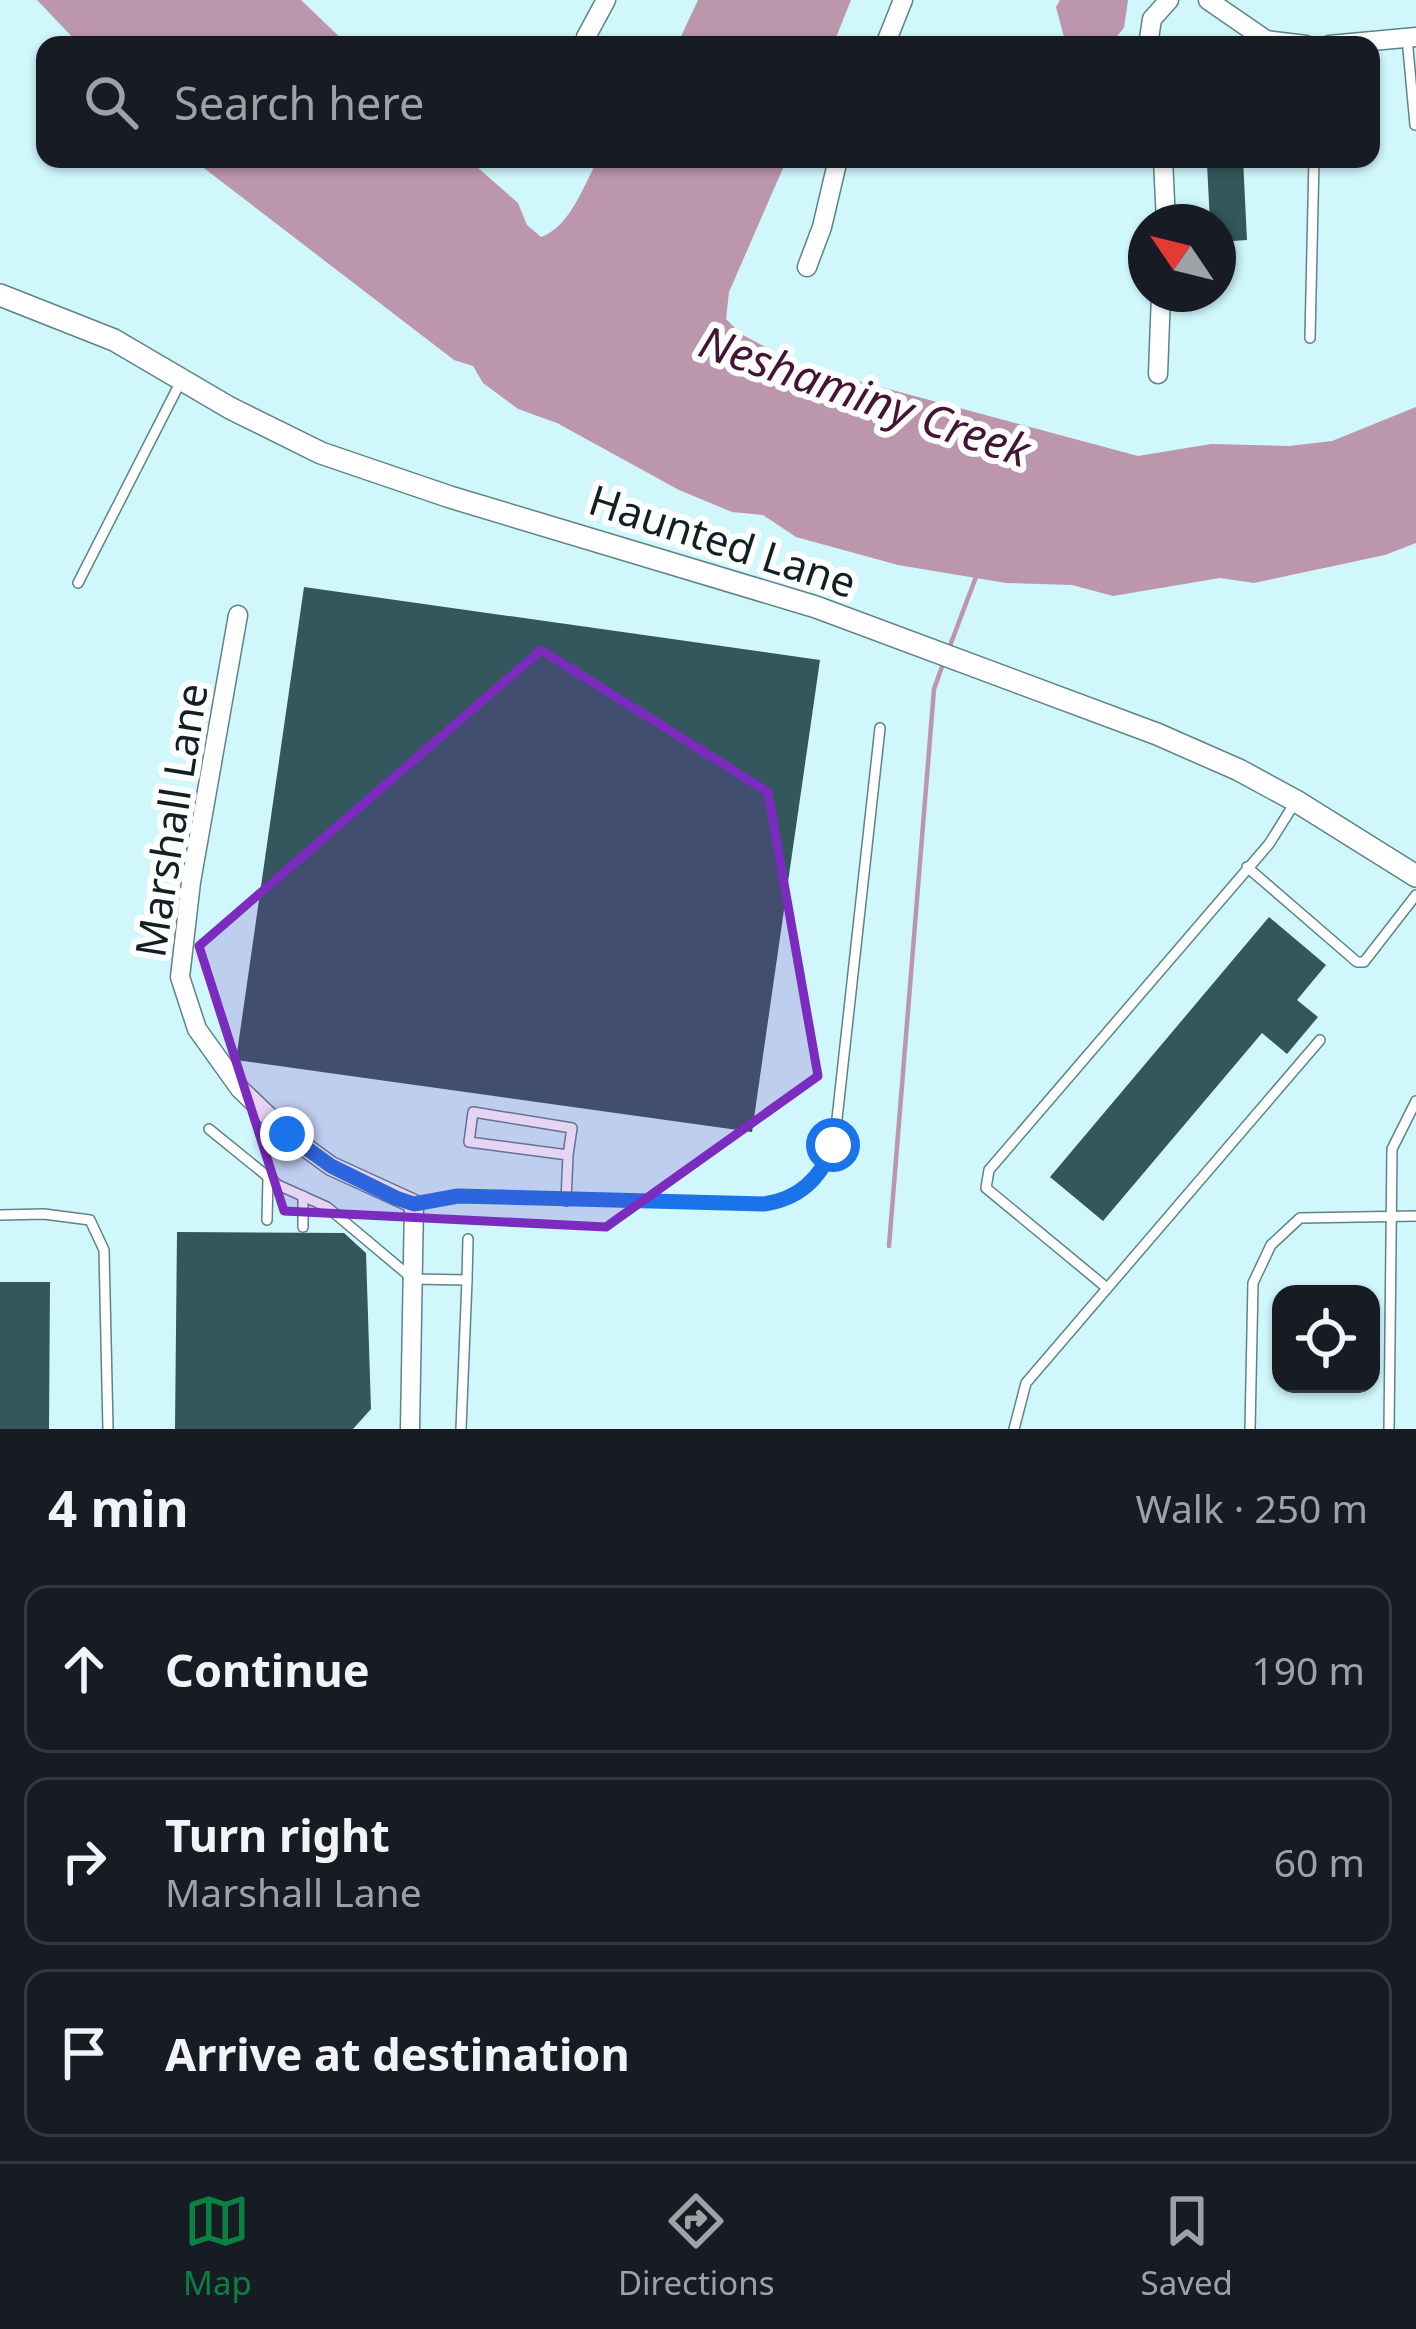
<!DOCTYPE html>
<meta charset="utf-8">
<style>
body{margin:0;font-family:"Noto Sans",sans-serif;background:#242831;color:#f1f3f6}
.controls{position:absolute;right:36px;bottom:36px;display:grid;overflow:hidden;border-radius:24px;box-shadow:0 3px 9px #0004}
.controls button{width:108px;height:108px;display:grid;place-items:center;padding:0;border:0;border-bottom:3px solid #363941;background:#171b24;color:#f1f3f6;font:60px sans-serif}
.compass{position:absolute;left:1128px;top:204px;width:108px;height:108px;border-radius:50%;background:#171b24;box-shadow:0 3px 9px #0004;rotate:305deg}
.stop{position:absolute;width:36px;height:36px;margin:-27px;border:9px solid #1a73e8;border-radius:50%;background:#fff}
.stop.end{background:#1a73e8;border-color:#fff;box-shadow:0 3px 12px #0008}
.list{margin:0;padding:0;list-style:none}
h2{display:flex;justify-content:space-between;align-items:center;height:156px;margin:0;padding:0 48px;font-size:51px}
h2 small{font-size:39px;font-weight:400;color:#9ea1a6}
.list li{display:grid;grid-template-columns:78px 1fr auto;gap:36px;align-items:center;box-sizing:border-box;height:168px;margin:0 24px 24px;padding:0 24px;border:3px solid #363941;border-radius:24px}
.list b{display:block;font-size:45px;white-space:nowrap}
.list p{margin:0;font-size:39px;white-space:nowrap;color:#9ea1a6}
.list em{font-size:39px;font-style:normal;color:#9ea1a6}
.icon{flex:none;width:66px;height:66px;fill:none;stroke:currentColor;stroke-width:2;stroke-linecap:round;stroke-linejoin:round}
.map{position:relative;flex:none;width:1416px;height:1429px;overflow:hidden}
.search{position:absolute;background:#171b24;box-shadow:0 3px 9px #0004;left:36px;right:36px;top:36px;height:132px;display:flex;align-items:center;gap:30px;box-sizing:border-box;padding:0 42px;border-radius:24px;color:#9ea1a6;font-size:45px}
.sheet{height:732px;background:#171b24}
nav{display:flex;justify-content:space-around;align-items:center;box-sizing:border-box;height:168px;border-top:3px solid #363941;background:#171b24;font-size:33px;color:#9ea1a6}
nav a{display:grid;justify-items:center;gap:6px}
nav .on{color:#0b8043}
.map>svg:first-child{display:block}
.water{fill:#bc96ad}
.lines{fill:none;stroke-linecap:round;stroke-linejoin:round}
.stream{stroke:#bc96ad;stroke-width:4.5}
.building{fill:#33575c}
.service-casing{stroke:#5e8388;stroke-width:12}
.minor-casing{stroke:#5e8388;stroke-width:21}
.tertiary-casing{stroke:#5e8388;stroke-width:24}
.service{stroke:#fff;stroke-width:9}
.minor{stroke:#fff;stroke-width:18}
.tertiary{stroke:#fff;stroke-width:21}
.route{stroke:#1a73e8;stroke-width:15}
.marked{fill:#7b2cbf;fill-opacity:0.2;stroke:#7b2cbf;stroke-width:9;stroke-linejoin:round}
.labels{text-anchor:middle;dominant-baseline:central;stroke-width:12;stroke-linejoin:round;paint-order:stroke}
.street-label{font-size:42px;fill:#112022;stroke:#fff}
.water-label{font-size:45px;font-style:italic;fill:#431435;stroke:#fff}
</style>
<div class="map">
<svg width="1416" height="1429" viewBox="0 0 1416 1429">
<rect width="100%" height="100%" fill="#cff7fc"/>
<!-- water -->
<g class="water">
<polygon points="37,0 301,0 348,45 80,45"/>
<polygon points="698,0 851,0 833,45 677,45"/>
<polygon points="1060,0 1128,0 1124,28 1109,45 1066,45 1056,7"/>
<path d="M192,159H468L518,203L527,225L541,237C570,227 584,185 598,159H787L729,292L726,319L741,334L799,365L1138,456L1211,444L1289,446L1332,441L1416,407V543L1385,555L1254,583L1220,578L1113,596L1072,585L1006,583L898,565L796,537L763,515L732,512L679,490L557,423L518,409L483,383L473,366L454,360Z"/>
</g>
<g class="lines">
<!-- stream -->
<g class="stream">
<polyline points="948,651 976,577"/>
<polyline points="889,1246 934,689 944,661"/>
</g>
</g>
<!-- building -->
<g class="building">
<polygon points="1180,159 1243,159 1247,240 1218,242 1218,222 1210,222 1207,164 1181,166"/>
<polygon points="304,587 820,660 752,1132 236,1060"/>
<polygon points="1269,917 1326,965 1297,1000 1318,1017 1287,1054 1262,1033 1103,1221 1050,1177"/>
<polygon points="177,1232 344,1233 366,1253 371,1409 353,1429 175,1429"/>
<polygon points="0,1282 50,1282 49,1429 0,1429"/>
</g>
<g class="lines">
<defs>
<g id="service">
<polyline points="1407,38 1415,125"/>
<polyline points="1310,338 1314,159"/>
<polyline points="78,583 182,379"/>
<polyline points="1247,867 1357,962 1364,962 1416,895"/>
<polyline points="209,1129 278,1185 327,1207 413,1279 467,1280 468,1239"/>
<polyline points="566,1201 568,1155 469,1142 473,1112 572,1128 568,1155"/>
<path d="M414,1204L458,1196L764,1204C799,1199 820,1178 834,1146L880,728"/>
<polyline points="0,1215 44,1214 90,1220 104,1250 108,1429"/>
<polyline points="267,1220 268,1178"/>
<polyline points="303,1227 303,1196"/>
<polyline points="1107,1288 986,1188 989,1170 1269,844 1296,801"/>
<polyline points="461,1429 467,1280"/>
<polyline points="1014,1429 1026,1383 1320,1040"/>
<polyline points="1250,1429 1253,1283 1271,1245 1300,1218 1416,1216"/>
<polyline points="1389,1429 1392,1149 1416,1101"/>
</g>
<g id="minor">
<polyline points="1208,0 1266,40 1306,45"/>
<polyline points="586,37 606,0"/>
<polyline points="885,45 903,0"/>
<polyline points="1148,45 1152,19 1169,0"/>
<polyline points="1329,45 1416,37"/>
<polyline points="1163,159 1166,222"/>
<polyline points="807,267 822,227 838,159"/>
<polyline points="1158,374 1161,294"/>
<polyline points="238,615 191,882 180,977 197,1029 240,1089 287,1134 331,1166 414,1204 410,1429"/>
</g>
<polyline id="tertiary" points="0,295 114,340 230,408 321,453 450,497 816,607 1157,734 1239,770 1296,801 1416,876"/>
</defs>
<!-- service casing -->
<use href="#service" class="service-casing"/>
<!-- minor casing -->
<use href="#minor" class="minor-casing"/>
<!-- tertiary casing -->
<use href="#tertiary" class="tertiary-casing"/>
<!-- service -->
<use href="#service" class="service"/>
<!-- minor -->
<use href="#minor" class="minor"/>
<!-- tertiary -->
<use href="#tertiary" class="tertiary"/>
</g>
<g class="lines">
<!-- route -->
<path class="route" d="M287,1134L331,1166L396,1198L414,1204L458,1196L764,1204C799,1199 821,1179 833,1145"/>
</g>
<!-- marked area -->
<path class="marked" d="M541,650L768,792L818,1076L606,1227L284,1211L199,946Z"/>
<g class="labels">
<!-- street labels -->
<g class="street-label">
<text transform="translate(723 540) rotate(18)">Haunted Lane</text>
<text transform="translate(170 820) rotate(-81)">Marshall Lane</text>
</g>
<!-- water labels -->
<g class="water-label">
<text transform="translate(865 395) rotate(19)">Neshaminy Creek</text>
</g>
</g>
</svg>
<div class="controls">
<button><svg class="icon" aria-label="locate" viewBox="0 0 24 24"><circle cx="12" cy="12" r="6"/><path d="M12 2v4M12 18v4M2 12h4M18 12h4"/></svg></button>
</div>
<svg class="compass" viewBox="-18 -18 36 36"><path d="M0-13l5 13h-10z" fill="#e53935"/><path d="M0 13l5-13h-10z" fill="#9ea1a6"/></svg>
<div class="stop" style="left:833px;top:1145px"></div>
<div class="stop end" style="left:287px;top:1134px"></div>
<div class="search"><svg class="icon" aria-label="search" viewBox="0 0 24 24"><circle cx="10" cy="10" r="6"/><path d="M15 15l6 6"/></svg>Search here</div>
</div>
<section class="sheet">
<h2>4 min<small>Walk · 250 m</small></h2>
<ul class="list">
<li><svg class="icon" aria-label="ahead" viewBox="0 0 24 24"><path d="M12 20V5M6 11l6-6 6 6"/></svg><div><b>Continue</b></div><em>190 m</em></li>
<li><svg class="icon" aria-label="right" viewBox="0 0 24 24"><path d="M7 20v-9h11M14 6l5 5-5 5"/></svg><div><b>Turn right</b><p>Marshall Lane</p></div><em>60 m</em></li>
<li><svg class="icon" aria-label="arrive" viewBox="0 0 24 24"><path d="M6 21V4h12l-3 4 3 4H6"/></svg><div><b>Arrive at destination</b></div></li>
</ul>
</section>
<nav>
<a class="on"><svg class="icon" aria-label="map" viewBox="0 0 24 24"><path d="M3 6l6-2 6 2 6-2v14l-6 2-6-2-6 2zM9 4v14M15 6v14"/></svg>Map</a>
<a><svg class="icon" aria-label="directions" viewBox="0 0 24 24"><path d="M12 3l9 9-9 9-9-9zM9 14v-3h6M13 9l2 2-2 2"/></svg>Directions</a>
<a><svg class="icon" aria-label="saved" viewBox="0 0 24 24"><path d="M7 4h10v16l-5-4-5 4z"/></svg>Saved</a>
</nav>
